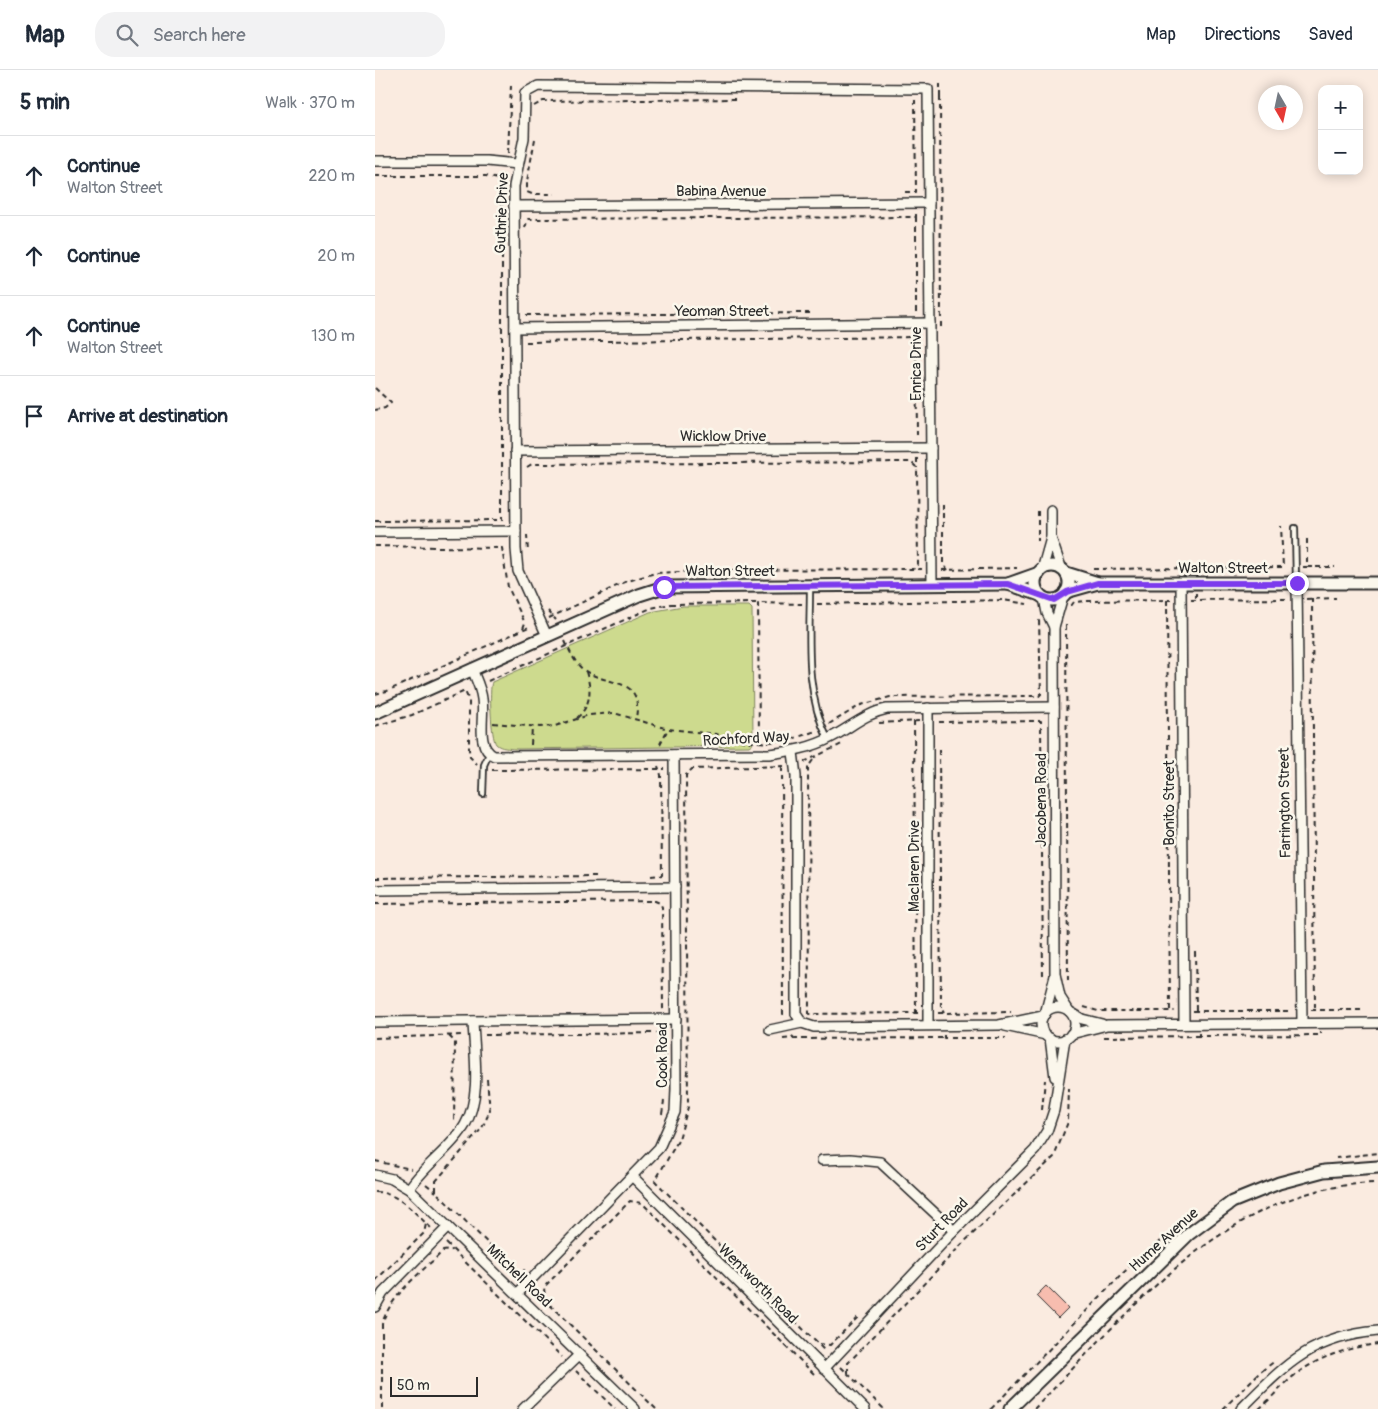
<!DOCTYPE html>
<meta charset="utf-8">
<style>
body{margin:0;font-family:Pangolin,sans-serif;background:#f2f2f3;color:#1f2937}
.controls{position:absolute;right:15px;top:15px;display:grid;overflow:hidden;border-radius:10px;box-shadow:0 2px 12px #0003}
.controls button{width:45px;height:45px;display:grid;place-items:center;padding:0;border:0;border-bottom:1px solid #e0e1e3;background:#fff;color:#1f2937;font:25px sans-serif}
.compass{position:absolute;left:883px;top:15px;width:45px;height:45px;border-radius:50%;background:#fff;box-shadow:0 2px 12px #0003;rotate:171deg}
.scale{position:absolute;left:15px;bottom:12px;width:88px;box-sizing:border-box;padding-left:5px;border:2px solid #2b2b2b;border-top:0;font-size:14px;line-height:18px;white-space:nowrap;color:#2b2b2b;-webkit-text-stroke:4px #fbf7ec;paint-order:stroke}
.stop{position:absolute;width:15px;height:15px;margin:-11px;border:4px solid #7c3aed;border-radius:50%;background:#fff}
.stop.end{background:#7c3aed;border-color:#fff;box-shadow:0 1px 5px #0008}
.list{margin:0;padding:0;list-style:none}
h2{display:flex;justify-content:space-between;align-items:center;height:65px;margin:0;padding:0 20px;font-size:21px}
h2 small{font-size:16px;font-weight:400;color:#747a83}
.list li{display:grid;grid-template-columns:32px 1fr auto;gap:15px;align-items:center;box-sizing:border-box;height:80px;padding:0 20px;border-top:1px solid #e0e1e3}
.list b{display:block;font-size:19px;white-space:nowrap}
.list p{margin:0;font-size:16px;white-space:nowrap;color:#747a83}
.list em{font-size:16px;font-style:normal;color:#747a83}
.icon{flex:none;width:28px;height:28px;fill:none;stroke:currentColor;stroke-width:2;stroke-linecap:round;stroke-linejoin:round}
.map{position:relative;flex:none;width:1003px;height:1339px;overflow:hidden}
header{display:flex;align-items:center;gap:30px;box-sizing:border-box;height:70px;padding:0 25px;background:#fff;border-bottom:1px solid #e0e1e3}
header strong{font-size:24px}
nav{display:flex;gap:28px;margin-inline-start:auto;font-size:18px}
.search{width:350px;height:45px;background:#f2f2f3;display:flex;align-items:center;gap:12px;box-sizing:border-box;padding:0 18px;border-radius:20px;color:#747a83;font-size:19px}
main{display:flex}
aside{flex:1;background:#fff}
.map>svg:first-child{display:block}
.green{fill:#cdda8e;stroke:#7c825c}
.building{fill:#f7bdaf;stroke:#2b2b2b}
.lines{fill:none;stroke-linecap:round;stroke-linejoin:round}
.service-casing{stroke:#2b2b2b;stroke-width:8}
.minor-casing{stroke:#2b2b2b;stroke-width:12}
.tertiary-casing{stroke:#2b2b2b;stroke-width:15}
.path{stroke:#2b2b2b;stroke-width:2;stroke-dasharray:5 4;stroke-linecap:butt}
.service{stroke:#fbf7ec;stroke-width:4.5}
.minor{stroke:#fbf7ec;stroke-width:9}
.tertiary{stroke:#fbf7ec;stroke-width:11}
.route{stroke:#7c3aed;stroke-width:6}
.labels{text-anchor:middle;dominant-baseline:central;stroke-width:5;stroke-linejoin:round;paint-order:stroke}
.street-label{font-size:15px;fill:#2b2b2b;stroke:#fbf7ec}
</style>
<header>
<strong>Map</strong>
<div class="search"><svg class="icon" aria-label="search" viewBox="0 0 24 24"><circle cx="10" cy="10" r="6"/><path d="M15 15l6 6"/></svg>Search here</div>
<nav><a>Map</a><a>Directions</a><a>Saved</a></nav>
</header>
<main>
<aside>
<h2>5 min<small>Walk · 370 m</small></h2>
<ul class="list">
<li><svg class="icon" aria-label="ahead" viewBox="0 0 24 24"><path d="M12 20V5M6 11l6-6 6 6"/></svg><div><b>Continue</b><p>Walton Street</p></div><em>220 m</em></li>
<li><svg class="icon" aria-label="ahead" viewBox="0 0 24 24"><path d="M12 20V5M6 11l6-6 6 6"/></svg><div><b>Continue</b></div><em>20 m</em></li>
<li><svg class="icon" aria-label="ahead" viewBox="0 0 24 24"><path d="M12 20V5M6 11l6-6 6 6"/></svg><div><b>Continue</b><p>Walton Street</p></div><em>130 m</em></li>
<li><svg class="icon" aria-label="arrive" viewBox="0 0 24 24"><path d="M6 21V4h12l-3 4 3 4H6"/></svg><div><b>Arrive at destination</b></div></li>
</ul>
</aside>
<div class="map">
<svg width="1003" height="1339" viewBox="0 0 1003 1339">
<rect width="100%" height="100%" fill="#faebe0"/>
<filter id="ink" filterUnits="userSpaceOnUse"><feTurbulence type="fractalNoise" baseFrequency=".02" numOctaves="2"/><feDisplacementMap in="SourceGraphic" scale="10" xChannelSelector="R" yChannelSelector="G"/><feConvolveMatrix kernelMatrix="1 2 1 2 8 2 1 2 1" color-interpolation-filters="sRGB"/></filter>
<g filter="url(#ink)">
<!-- green -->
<path class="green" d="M308,536H374L377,539L378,673L374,676L140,679C134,678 126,679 121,674C116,668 114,618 117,612L275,542Z"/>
<!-- building -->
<polygon class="building" points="671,1216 693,1238 683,1248 661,1226"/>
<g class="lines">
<defs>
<g id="service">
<polyline points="920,458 921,511"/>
<path d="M435,516C435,568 429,622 453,669"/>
<polyline points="108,724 109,695 114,684"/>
</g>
<g id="minor">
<polyline points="0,91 112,91 142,94"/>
<polyline points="139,136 554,133"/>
<polyline points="140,258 555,253"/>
<polyline points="140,381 556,378"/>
<polyline points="0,462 141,461"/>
<polyline points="676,468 687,500"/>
<polyline points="667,500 676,468 676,440"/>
<polyline points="806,513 809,954"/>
<polyline points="922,513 927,953"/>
<polyline points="688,526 679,557 680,904 685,927 694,941"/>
<polyline points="669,528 672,543 679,557"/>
<polyline points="172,566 143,501 141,479 139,116 149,68 150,23 163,16 553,19 557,514"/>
<path d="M97,599C101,609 106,619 107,629C110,647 100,677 119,686L394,684C417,681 437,678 457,667C476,657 491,643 512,639L679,637"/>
<polyline points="553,638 553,955"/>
<polyline points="418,682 421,706 421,944 427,953 439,957 624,955 668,946"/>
<polyline points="0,820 300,817"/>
<circle cx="683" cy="954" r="17"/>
<polyline points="697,943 707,949 727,954"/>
<polyline points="670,944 680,906"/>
<polyline points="0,952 301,949"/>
<polyline points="630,956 671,965"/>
<polyline points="395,960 427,953"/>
<polyline points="696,964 732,955 1003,953"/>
<polyline points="675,968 680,1007"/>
<polyline points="447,1090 475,1089 505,1092 579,1161"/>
<polyline points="0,1105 17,1109 34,1119 260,1339"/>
<polyline points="258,1107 490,1339"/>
<path d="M34,1119C49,1095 76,1079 90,1055C107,1026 99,983 98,951"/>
<polyline points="143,1223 284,1078 300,1042 301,1019 299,685"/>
<polyline points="0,1237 8,1223 73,1157"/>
<polyline points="449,1299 579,1161 660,1080 672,1061 679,1040 690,969"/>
<polyline points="148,1339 204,1285"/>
<path d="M866,1339C911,1294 936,1267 1003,1261"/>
</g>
<g id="tertiary">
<circle cx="677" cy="513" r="17"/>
<polyline points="691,503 723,513 1003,513"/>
<polyline points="633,514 665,525"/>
<polyline points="691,522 723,513"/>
<polyline points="0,643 264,525 289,517 633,514 664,503"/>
<polyline points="635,1339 814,1164 857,1132 904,1113 949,1101 1003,1097"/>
</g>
</defs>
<!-- service casing -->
<use href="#service" class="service-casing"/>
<!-- minor casing -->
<use href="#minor" class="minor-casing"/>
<!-- tertiary casing -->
<use href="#tertiary" class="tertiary-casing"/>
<!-- path -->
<g class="path">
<polyline points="565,27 566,257"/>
<polyline points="565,27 565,14"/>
<polyline points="159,36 168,31 360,29"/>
<polyline points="160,69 152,111 152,122 157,124 180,124"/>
<polyline points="133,83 136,15"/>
<polyline points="0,106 111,106 127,110"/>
<polyline points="530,122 541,122 540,30"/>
<polyline points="541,147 541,243"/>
<polyline points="150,158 153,149 541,147 541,144"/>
<polyline points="151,245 436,243"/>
<polyline points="541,262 542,365"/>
<polyline points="151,272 541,267"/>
<polyline points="0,318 16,333 10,338 0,340"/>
<polyline points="542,388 542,398"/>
<polyline points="152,397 157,394 536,392 542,398 543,494 539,499"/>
<polyline points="568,434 568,494 573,500"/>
<polyline points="663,441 663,471"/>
<polyline points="0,451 127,450 127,101"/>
<polyline points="152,465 153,483"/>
<polyline points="0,476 127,478 133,517 150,553 147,561"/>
<polyline points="928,497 932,497 932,469"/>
<polyline points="932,497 960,497"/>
<polyline points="821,498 908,497 906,456"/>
<polyline points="718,499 821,498 821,501"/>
<polyline points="567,500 642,498"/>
<polyline points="821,523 821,530"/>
<polyline points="937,528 940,940"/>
<polyline points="931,529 961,528"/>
<polyline points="792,530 795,941"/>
<polyline points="816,530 911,529"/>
<polyline points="442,534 628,530 652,534"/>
<polyline points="696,536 699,532 711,531 796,530"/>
<polyline points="173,541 181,550"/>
<polyline points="174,548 250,512 280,503 352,500 547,499"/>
<polyline points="691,555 693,913"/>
<path d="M190,571C195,582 201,596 212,602C237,617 268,607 261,648"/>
<polyline points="113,611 276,538 296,534 382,533"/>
<polyline points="0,624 12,621 156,556"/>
<path d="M202,648C216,635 217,620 211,602"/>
<polyline points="539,651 541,943"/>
<polyline points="564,652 666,651 668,909"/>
<polyline points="118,653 165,657 180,656 214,645 239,643 293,659"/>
<polyline points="504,653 544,651"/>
<polyline points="454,654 486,635 515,627 664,626 666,624 664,550"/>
<polyline points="0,656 37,645 90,621 94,631 94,680 95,687 102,694"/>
<polyline points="417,669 441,661"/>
<polyline points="384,672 394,673"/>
<polyline points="394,672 413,670"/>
<polyline points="285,674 293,659 341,664 372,672 384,672 383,533 427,534"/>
<polyline points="156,675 157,657"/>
<polyline points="564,680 566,938 569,943"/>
<polyline points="438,690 433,697 434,944 543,943"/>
<polyline points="429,692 467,674"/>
<polyline points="409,696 317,699 311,705 313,1037 304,1069 280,1111 450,1281"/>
<polyline points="407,697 408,944 412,944"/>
<polyline points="117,700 290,699"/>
<polyline points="276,806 287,805 286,705 283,696"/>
<polyline points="0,808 221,806"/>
<polyline points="0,834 280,831 285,833 287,837 288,940"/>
<polyline points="820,881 821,941"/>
<polyline points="709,937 723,941 799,941"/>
<polyline points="936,940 989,940"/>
<polyline points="818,941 916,941"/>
<polyline points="563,943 636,942"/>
<polyline points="824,963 824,966 946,965 946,962"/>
<polyline points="110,965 282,963 286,965 288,960"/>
<polyline points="286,965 289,969 290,1002"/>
<polyline points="569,965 569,968 631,968"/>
<polyline points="74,966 80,972 79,1053"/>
<polyline points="729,967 824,966"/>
<polyline points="0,968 88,965"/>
<polyline points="408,969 419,968 416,965"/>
<polyline points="418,969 569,968"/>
<polyline points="112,1009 115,1041 107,1058 61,1111 61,1122 141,1201 150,1200"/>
<polyline points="667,1040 670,1010"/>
<polyline points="287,1044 289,1031"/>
<polyline points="961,1088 1003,1083"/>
<polyline points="0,1091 36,1099"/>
<polyline points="51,1114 61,1122"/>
<path d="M0,1122C23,1122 41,1144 57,1159"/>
<polyline points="71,1173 187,1287"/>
<polyline points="0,1211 49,1163 51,1154"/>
<polyline points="161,1221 170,1230"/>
<polyline points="444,1274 455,1275 483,1247"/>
<polyline points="466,1297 509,1339"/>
<polyline points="201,1301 240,1339"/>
<polyline points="473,1303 473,1293 589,1172 679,1087 693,1052 694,1019"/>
<path d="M7,1339V1254C16,1224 47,1202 68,1181L77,1180"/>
<polyline points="281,1339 170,1230 169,1217 255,1131 267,1133 439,1304"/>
<polyline points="616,1339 758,1193 820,1144"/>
<path d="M659,1339C755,1241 853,1115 1003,1113"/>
<polyline points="848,1339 884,1303 900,1291"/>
<path d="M884,1339C899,1326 913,1308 930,1298C950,1285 980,1276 1003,1274"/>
</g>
<!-- service -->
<use href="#service" class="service"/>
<!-- minor -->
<use href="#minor" class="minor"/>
<!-- tertiary -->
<use href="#tertiary" class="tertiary"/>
</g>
</g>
<g class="lines" filter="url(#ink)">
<!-- route -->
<polyline class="route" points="289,517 633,514 679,530 692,522 723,513 922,513"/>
</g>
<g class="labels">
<!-- street labels -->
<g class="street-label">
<text x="346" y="121">Babina Avenue</text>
<text transform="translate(127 143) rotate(-88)">Guthrie Drive</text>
<text x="347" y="241">Yeoman Street</text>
<text transform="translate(541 294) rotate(-90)">Enrica Drive</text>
<text x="348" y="366">Wicklow Drive</text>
<text x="848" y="498">Walton Street</text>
<text x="355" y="501">Walton Street</text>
<text transform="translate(371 669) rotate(-3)">Rochford Way</text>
<text transform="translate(666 730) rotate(-90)">Jacobena Road</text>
<text transform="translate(794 733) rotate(-90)">Bonito Street</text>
<text transform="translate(910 733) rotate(-91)">Farrington Street</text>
<text transform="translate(539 796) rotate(-90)">Maclaren Drive</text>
<text transform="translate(287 985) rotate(-90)">Cook Road</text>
<text transform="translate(567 1155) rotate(-46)">Sturt Road</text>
<text transform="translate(789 1170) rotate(-42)">Hume Avenue</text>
<text transform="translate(144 1206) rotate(44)">Mitchell Road</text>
<text transform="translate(383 1214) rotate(45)">Wentworth Road</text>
</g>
</g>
</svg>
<div class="controls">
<button>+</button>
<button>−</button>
</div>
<svg class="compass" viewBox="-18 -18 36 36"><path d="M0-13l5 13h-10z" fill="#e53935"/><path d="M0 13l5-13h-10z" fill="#747a83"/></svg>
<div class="scale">50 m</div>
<div class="stop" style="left:289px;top:517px"></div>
<div class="stop end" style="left:922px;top:513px"></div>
</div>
</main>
